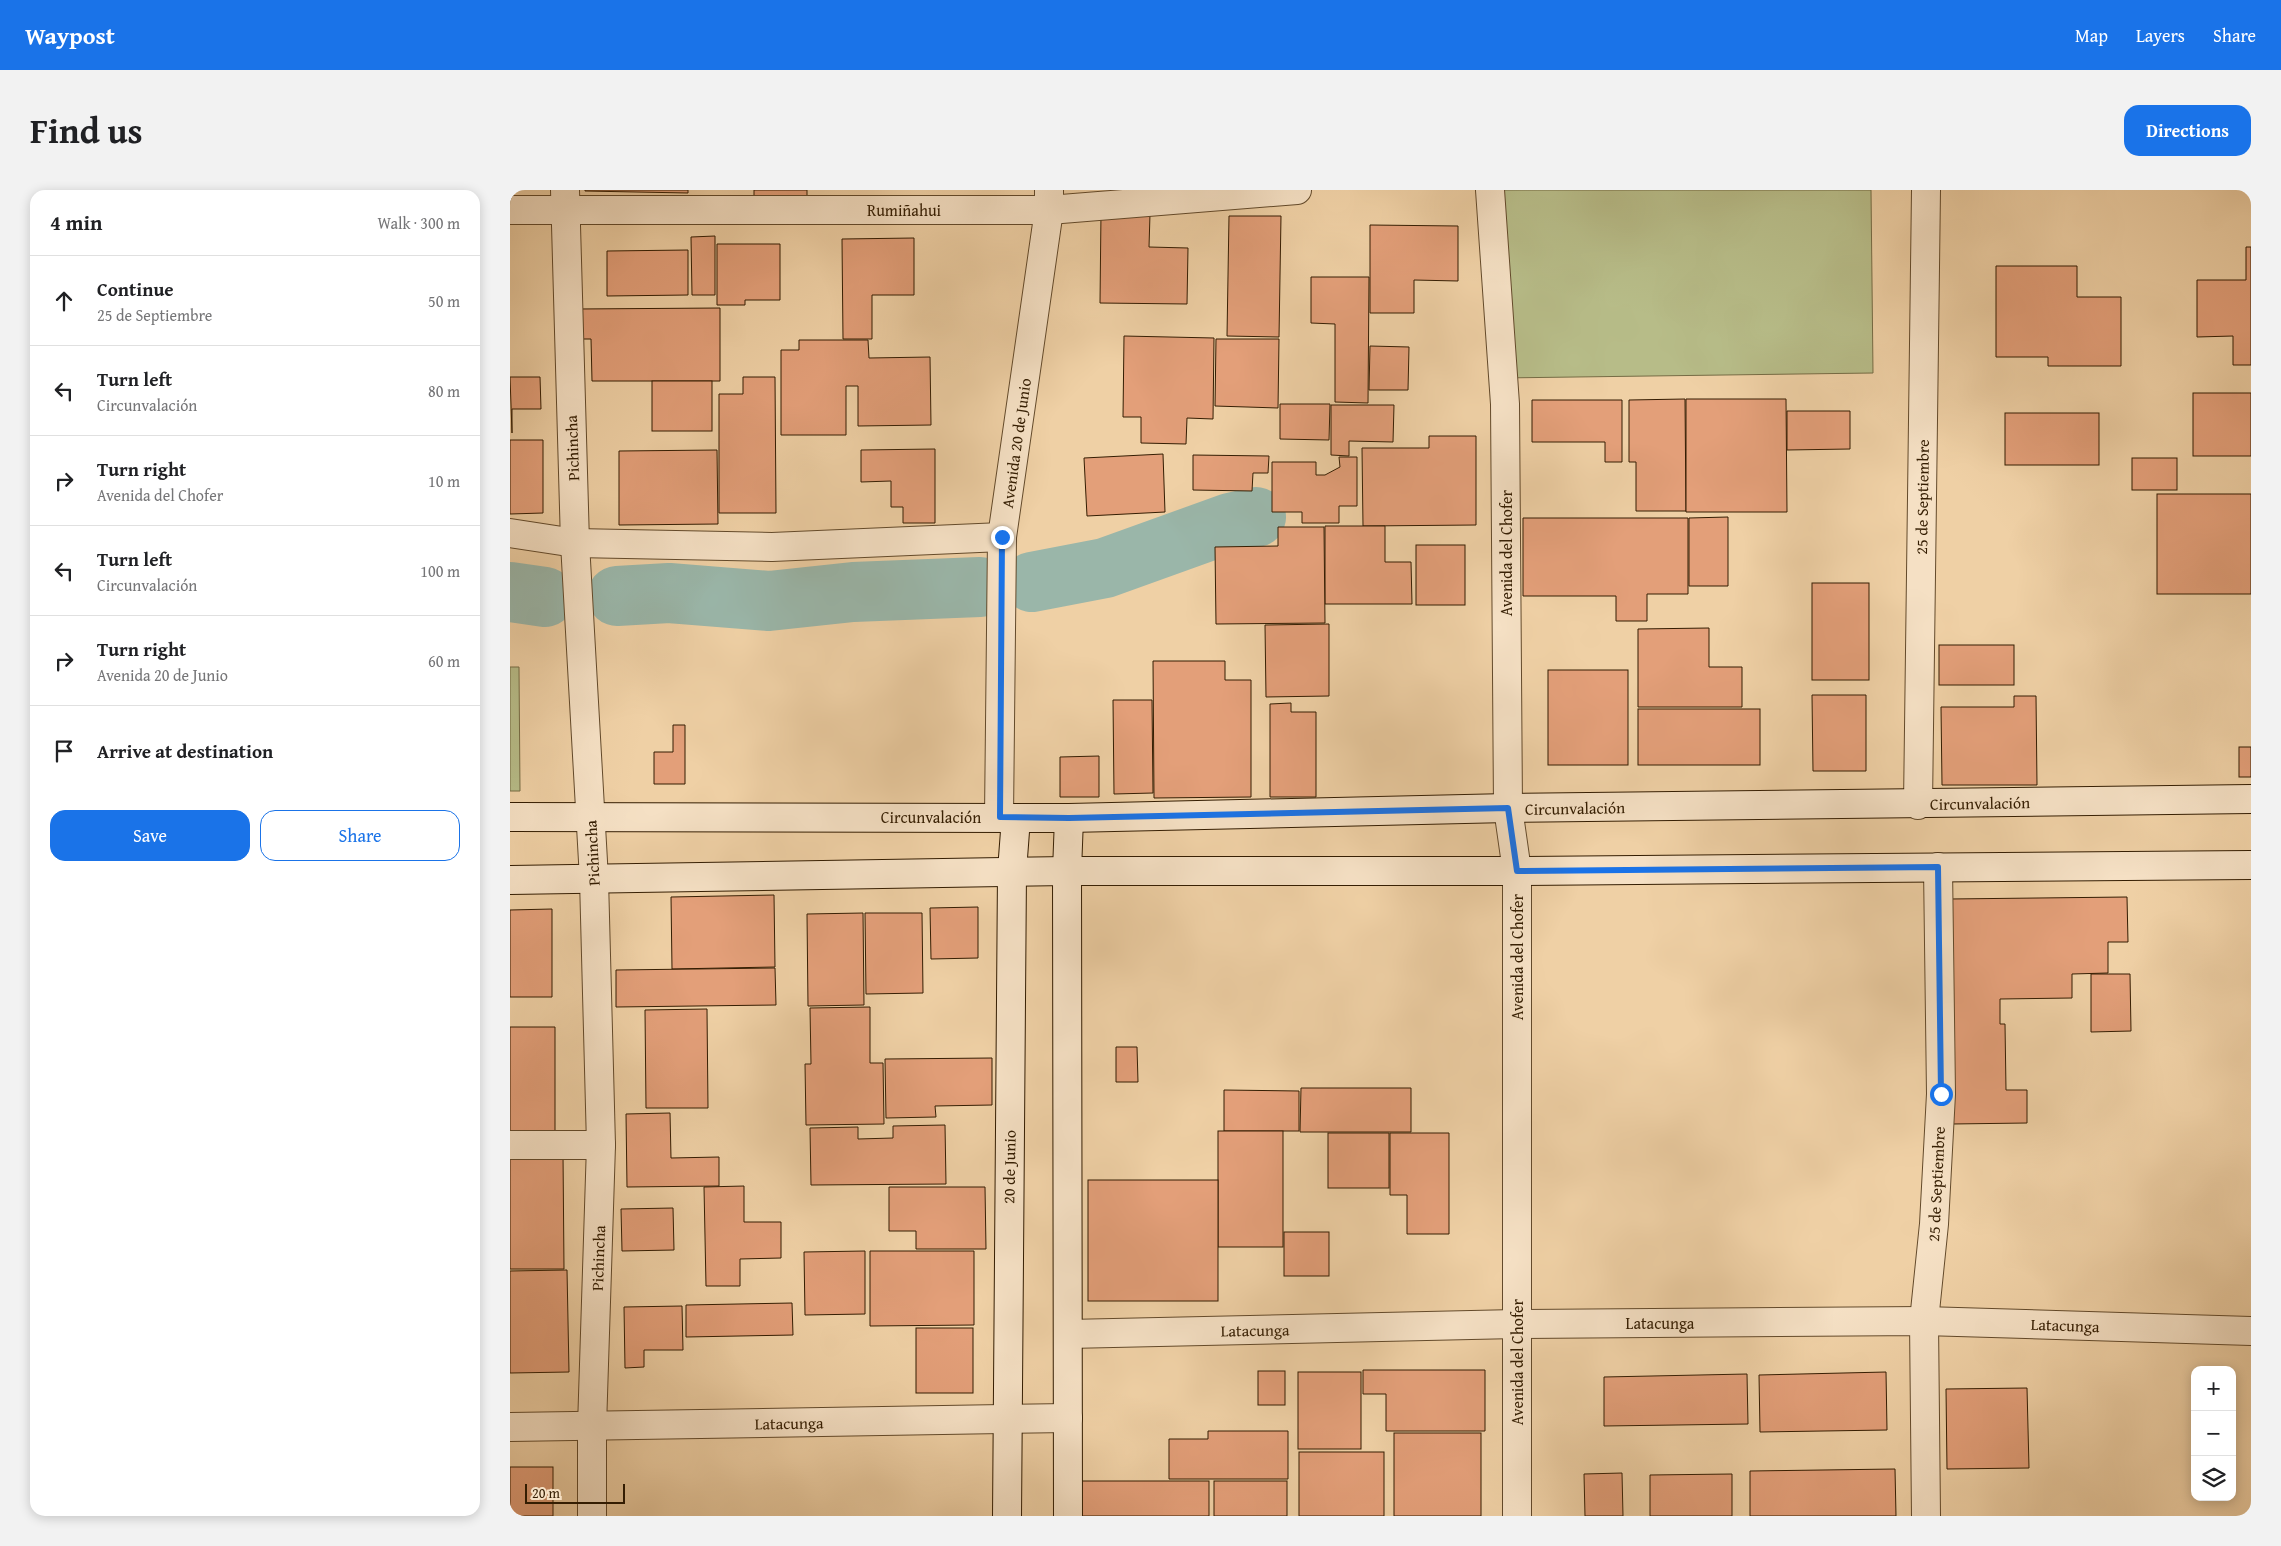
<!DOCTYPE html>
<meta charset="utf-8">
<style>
body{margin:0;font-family:"Gentium Book Plus",serif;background:#f2f2f2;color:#202124}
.controls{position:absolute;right:15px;bottom:15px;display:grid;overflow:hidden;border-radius:10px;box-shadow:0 2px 12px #0003}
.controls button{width:45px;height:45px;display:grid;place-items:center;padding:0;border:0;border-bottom:1px solid #e0e0e0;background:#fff;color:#202124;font:25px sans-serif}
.scale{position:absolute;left:15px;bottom:12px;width:100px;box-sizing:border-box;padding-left:5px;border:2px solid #341d02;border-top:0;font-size:14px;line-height:18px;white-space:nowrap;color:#341d02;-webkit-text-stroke:4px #f5e0c4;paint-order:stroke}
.stop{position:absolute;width:15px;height:15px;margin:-11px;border:4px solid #1a73e8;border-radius:50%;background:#fff}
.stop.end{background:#1a73e8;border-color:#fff;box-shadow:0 1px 5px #0008}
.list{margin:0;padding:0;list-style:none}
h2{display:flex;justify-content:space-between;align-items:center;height:65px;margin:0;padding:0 20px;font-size:21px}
h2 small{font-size:16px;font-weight:400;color:#757577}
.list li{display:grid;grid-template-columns:32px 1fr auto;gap:15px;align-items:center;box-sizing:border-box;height:90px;padding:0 20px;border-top:1px solid #e0e0e0}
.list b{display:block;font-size:19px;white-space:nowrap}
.list p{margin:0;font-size:16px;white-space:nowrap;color:#757577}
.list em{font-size:16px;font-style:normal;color:#757577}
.actions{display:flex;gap:10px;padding:15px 20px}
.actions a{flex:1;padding:11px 0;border:1px solid #1a73e8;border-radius:15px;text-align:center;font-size:18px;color:#1a73e8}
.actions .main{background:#1a73e8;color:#fff}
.icon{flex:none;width:28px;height:28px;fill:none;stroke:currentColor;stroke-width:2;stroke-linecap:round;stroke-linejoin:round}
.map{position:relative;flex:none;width:1741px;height:1326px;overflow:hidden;border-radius:15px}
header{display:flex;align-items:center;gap:30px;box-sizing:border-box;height:70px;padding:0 25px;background:#1a73e8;color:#fff}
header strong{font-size:24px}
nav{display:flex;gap:28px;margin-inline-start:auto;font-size:18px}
.intro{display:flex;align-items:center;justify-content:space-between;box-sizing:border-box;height:120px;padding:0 30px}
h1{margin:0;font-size:35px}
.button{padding:12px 22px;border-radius:15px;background:#1a73e8;color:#fff;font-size:18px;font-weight:700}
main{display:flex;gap:30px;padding:0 30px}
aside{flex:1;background:#fff;border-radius:15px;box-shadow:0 2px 12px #0003}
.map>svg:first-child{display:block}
.green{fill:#b7bc88;stroke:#766c45}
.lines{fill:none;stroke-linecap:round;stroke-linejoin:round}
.river{stroke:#9ab6a9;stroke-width:60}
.building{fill:#e39f79;stroke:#341d02}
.street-casing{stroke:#634a2b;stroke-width:30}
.secondary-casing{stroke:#341d02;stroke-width:30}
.street{stroke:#f5e0c4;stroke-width:28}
.secondary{stroke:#f5e0c4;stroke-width:28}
.route{stroke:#1a73e8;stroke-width:6}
.labels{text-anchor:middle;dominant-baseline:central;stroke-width:4.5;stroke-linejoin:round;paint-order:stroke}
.street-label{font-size:16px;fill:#341d02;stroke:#f5e0c4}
</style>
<header>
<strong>Waypost</strong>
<nav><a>Map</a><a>Layers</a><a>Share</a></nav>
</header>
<div class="intro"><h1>Find us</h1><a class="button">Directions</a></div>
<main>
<aside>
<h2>4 min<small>Walk · 300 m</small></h2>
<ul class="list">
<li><svg class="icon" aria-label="ahead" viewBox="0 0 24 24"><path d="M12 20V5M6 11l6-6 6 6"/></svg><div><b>Continue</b><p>25 de Septiembre</p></div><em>50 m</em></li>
<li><svg class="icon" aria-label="left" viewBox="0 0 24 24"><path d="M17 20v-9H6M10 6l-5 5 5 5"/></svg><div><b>Turn left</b><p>Circunvalación</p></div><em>80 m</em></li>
<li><svg class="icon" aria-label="right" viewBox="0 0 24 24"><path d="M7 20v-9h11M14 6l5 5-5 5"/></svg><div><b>Turn right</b><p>Avenida del Chofer</p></div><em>10 m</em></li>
<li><svg class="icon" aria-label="left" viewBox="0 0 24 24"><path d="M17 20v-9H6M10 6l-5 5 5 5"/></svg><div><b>Turn left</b><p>Circunvalación</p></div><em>100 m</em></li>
<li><svg class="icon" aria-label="right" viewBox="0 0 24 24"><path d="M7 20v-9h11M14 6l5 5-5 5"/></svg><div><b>Turn right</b><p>Avenida 20 de Junio</p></div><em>60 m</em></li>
<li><svg class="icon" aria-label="arrive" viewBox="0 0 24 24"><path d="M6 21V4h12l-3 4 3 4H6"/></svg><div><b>Arrive at destination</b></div></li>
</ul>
<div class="actions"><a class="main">Save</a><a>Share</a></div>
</aside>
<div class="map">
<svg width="1741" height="1326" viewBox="0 0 1741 1326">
<rect width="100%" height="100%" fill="#efd0a5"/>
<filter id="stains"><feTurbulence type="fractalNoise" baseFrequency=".004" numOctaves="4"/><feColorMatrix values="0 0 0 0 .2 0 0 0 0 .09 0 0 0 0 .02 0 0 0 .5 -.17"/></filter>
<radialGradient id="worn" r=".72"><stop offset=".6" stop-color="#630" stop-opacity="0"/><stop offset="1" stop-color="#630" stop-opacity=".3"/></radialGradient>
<!-- green -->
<g class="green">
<polygon points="985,0 1361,0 1363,183 991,188"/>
<polygon points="0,477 9,477 10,601 0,601"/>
</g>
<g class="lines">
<!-- river -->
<g class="river">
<polyline points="522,392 595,378 720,333 746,327"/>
<polyline points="0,402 35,407"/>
<polyline points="107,406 159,403 259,411 343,402 470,397"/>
</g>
</g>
<!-- building -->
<g class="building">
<polygon points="75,0 178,0 178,3 75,1"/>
<polygon points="244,0 297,0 297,9 244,8"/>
<polygon points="591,23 640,24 639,57 678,58 677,114 590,113"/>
<polygon points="719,26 771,26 769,147 717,146"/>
<polygon points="860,35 948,36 948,91 904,90 904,123 860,123"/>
<polygon points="205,46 205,105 182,105 181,47"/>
<polygon points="404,48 404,105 362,105 362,149 333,149 332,49"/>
<polygon points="207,54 270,54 270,110 235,110 235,115 207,115"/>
<polygon points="1736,57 1741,57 1741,175 1723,175 1723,146 1687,147 1687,90 1736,90"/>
<polygon points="178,60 178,105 97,106 97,61"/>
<polygon points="1486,76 1567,76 1567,107 1611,107 1611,176 1538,176 1538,167 1486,167"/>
<polygon points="801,87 859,87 858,213 825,212 825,134 801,133"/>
<polygon points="210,118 210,191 82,191 81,149 68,149 67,119"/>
<polygon points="614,146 704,148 703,229 677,228 676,254 631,253 631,227 613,227"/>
<polygon points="706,149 769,149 768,218 705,216"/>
<polygon points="289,150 358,150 359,168 420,167 421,235 348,236 348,196 336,196 336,245 271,245 271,160 289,160"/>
<polygon points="860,156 899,157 898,200 859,200"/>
<polygon points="0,187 30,187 31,219 2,219 2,243"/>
<polygon points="233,187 265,187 266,323 209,323 209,204 233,204"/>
<rect x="142" y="191" width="60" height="50"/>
<rect x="1683" y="203" width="58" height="63"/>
<polygon points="1175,209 1176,321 1126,321 1126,272 1119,272 1119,210"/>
<polygon points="1176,209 1276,209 1277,322 1176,322"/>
<polygon points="1022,210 1112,210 1112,272 1095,272 1095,252 1022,252"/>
<polygon points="770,214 820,214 819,250 770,249"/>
<polygon points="821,215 884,215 883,252 839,251 839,266 821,265"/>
<polygon points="1277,221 1340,221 1340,259 1277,260"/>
<rect x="1495" y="223" width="94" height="52"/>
<polygon points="919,246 966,246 966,335 853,336 852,258 919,258"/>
<polygon points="0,250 33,250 33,323 0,324"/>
<polygon points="425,259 425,333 393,333 393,317 381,317 381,291 351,292 351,260"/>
<polygon points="207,260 208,334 109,335 109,261"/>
<polygon points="653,264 655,322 577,326 574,268"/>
<polygon points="683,265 759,266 758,283 743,283 742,301 683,300"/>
<polygon points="829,267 847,267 847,316 829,316 829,333 792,333 792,322 762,322 762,272 806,272 806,285 815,285 830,277"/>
<rect x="1622" y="268" width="45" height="32"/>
<rect x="1647" y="304" width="94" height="100"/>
<polygon points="1218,327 1218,396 1179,396 1179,328"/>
<polygon points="1013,328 1178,328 1178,404 1137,404 1137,431 1106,431 1106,406 1013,406"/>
<polygon points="815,336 875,336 875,372 901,372 902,414 815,414"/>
<polygon points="768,337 814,337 815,433 706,434 705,357 768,356"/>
<rect x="906" y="355" width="49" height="60"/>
<rect x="1302" y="393" width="57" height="97"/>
<polygon points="819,434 819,506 756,507 755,435"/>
<polygon points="1199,438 1199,477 1232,477 1232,517 1128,517 1128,439"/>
<rect x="1429" y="455" width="75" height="40"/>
<polygon points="643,471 715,471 715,490 741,490 741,607 644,608"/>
<rect x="1038" y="480" width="80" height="95"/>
<polygon points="1302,505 1356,505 1356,581 1303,581"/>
<polygon points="1504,506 1526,506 1527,595 1432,595 1431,517 1504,517"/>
<polygon points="603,510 642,510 643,603 604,604"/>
<polygon points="781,513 781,522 806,522 806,607 760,607 760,514"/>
<rect x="1128" y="519" width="122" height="56"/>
<polygon points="163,535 175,535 175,594 144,594 144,562 163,562"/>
<rect x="1729" y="557" width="12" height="30"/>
<polygon points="589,566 589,607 550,607 550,567"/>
<polygon points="264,705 265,777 162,779 161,707"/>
<polygon points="1617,707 1618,752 1598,752 1598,783 1562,784 1562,808 1490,809 1490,834 1495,834 1496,900 1517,900 1517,933 1442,934 1439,709"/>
<polygon points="468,717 468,768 421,769 420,718"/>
<polygon points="42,719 42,807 0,807 0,720"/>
<polygon points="353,723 354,815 298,816 297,724"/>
<polygon points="355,723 412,723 413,803 356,804"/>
<polygon points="265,778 266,815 106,817 106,780"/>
<polygon points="1581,784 1620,784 1621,841 1581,842"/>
<polygon points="360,817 360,873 373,873 374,934 296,935 295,874 301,874 300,818"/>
<polygon points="197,819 198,918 136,918 135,820"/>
<polygon points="0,837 45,837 45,949 0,950"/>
<polygon points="606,857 627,857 628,892 606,892"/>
<polygon points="482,868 482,915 425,916 426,927 376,928 375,869"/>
<polygon points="791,898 901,898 901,942 790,942"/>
<polygon points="714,900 789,901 789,941 714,941"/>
<polygon points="160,923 161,968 209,967 209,996 117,997 116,924"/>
<polygon points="435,935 436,994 301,995 300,938 348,937 348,949 383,948 383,936"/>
<rect x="708" y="941" width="65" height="116"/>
<rect x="818" y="943" width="61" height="55"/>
<polygon points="880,943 939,943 939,1044 897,1044 897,1005 880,1005"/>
<polygon points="0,964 53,964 54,1079 0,1079"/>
<rect x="578" y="990" width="130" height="121"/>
<polygon points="234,996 234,1032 271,1032 271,1068 230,1069 230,1096 196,1096 194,997"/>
<polygon points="379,997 475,997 476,1059 406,1059 406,1041 379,1041"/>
<polygon points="163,1018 164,1060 112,1061 111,1019"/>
<rect x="774" y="1042" width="45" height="44"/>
<polygon points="355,1061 355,1124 295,1125 294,1062"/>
<polygon points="360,1061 464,1061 464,1135 360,1136"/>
<polygon points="57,1080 59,1182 0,1183 0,1081"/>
<polygon points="282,1113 283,1145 176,1147 176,1115"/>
<polygon points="172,1116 173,1160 134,1160 134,1177 115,1178 114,1117"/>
<rect x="406" y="1138" width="57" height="65"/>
<polygon points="853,1180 975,1180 975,1241 876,1241 876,1204 853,1204"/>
<rect x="748" y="1181" width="27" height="34"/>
<rect x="788" y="1182" width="63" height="77"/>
<polygon points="1376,1182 1377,1240 1250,1242 1249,1185"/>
<polygon points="1237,1184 1238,1234 1094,1236 1094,1187"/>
<polygon points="1517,1198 1519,1278 1437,1279 1436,1199"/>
<polygon points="698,1241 778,1241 778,1289 659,1289 659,1249 698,1249"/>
<rect x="884" y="1243" width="87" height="83"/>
<rect x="789" y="1262" width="85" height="64"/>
<rect x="0" y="1277" width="43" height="49"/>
<polygon points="1385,1279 1386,1326 1240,1326 1240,1281"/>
<polygon points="1112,1283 1113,1326 1075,1326 1074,1284"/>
<polygon points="1222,1284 1222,1326 1140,1326 1140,1285"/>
<rect x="571" y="1291" width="128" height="35"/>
<rect x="704" y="1291" width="73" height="35"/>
</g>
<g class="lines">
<defs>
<g id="street">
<polyline points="55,0 65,353 84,689 91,955 82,1237 82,1326"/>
<polyline points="980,0 995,214 998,618 1007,681 1007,1326"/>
<polyline points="0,20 539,20 787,0"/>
<polyline points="0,343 65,353 262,357 492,347"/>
<polyline points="1408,615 1416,0"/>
<polyline points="489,627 492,347 539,20 539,0"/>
<polyline points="0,955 91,955"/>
<polyline points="558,1144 1006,1134 1414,1131 1741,1141"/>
<polyline points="0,1237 558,1228"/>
<polyline points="1416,1326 1414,1131 1424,1034 1431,904 1428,677"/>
</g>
<g id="secondary">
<polyline points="0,627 559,628 998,618 1741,609"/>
<polyline points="0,690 557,681 1007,681 1741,675"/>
<polyline points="497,1326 502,681 506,628"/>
<polyline points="558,1326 557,681 559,628"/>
</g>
</defs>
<!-- street casing -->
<use href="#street" class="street-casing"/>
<!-- secondary casing -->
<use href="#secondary" class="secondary-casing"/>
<!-- street -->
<use href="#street" class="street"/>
<!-- secondary -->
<use href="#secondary" class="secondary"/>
</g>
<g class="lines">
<!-- route -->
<polyline class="route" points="492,347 490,627 559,628 998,618 1007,681 1428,677 1431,904"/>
</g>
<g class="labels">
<!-- street labels -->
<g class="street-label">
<text x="394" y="20">Rumiñahui</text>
<text transform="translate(506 253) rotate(-82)">Avenida 20 de Junio</text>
<text transform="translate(62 258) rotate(-92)">Pichincha</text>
<text transform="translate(1412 307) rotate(-89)">25 de Septiembre</text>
<text transform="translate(996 363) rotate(-90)">Avenida del Chofer</text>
<text transform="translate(1470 613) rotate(-1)">Circunvalación</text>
<text transform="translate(1065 618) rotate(-1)">Circunvalación</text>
<text x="421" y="627">Circunvalación</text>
<text transform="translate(82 663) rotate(-93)">Pichincha</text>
<text transform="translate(1007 767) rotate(-90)">Avenida del Chofer</text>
<text transform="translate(499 977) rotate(-89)">20 de Junio</text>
<text transform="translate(1426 994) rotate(-87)">25 de Septiembre</text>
<text transform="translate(88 1068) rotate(-88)">Pichincha</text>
<text x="1150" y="1133">Latacunga</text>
<text transform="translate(1555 1135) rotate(2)">Latacunga</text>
<text transform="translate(745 1140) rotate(-1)">Latacunga</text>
<text transform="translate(1007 1172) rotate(-90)">Avenida del Chofer</text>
<text transform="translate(279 1233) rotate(-1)">Latacunga</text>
</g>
</g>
<rect width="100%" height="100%" filter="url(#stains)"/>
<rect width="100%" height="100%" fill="url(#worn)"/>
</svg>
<div class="controls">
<button>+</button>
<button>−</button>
<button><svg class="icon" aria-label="layers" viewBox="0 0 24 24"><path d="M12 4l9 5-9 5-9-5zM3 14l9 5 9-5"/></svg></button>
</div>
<div class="scale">20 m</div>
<div class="stop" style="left:1431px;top:904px"></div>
<div class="stop end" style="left:492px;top:347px"></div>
</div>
</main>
